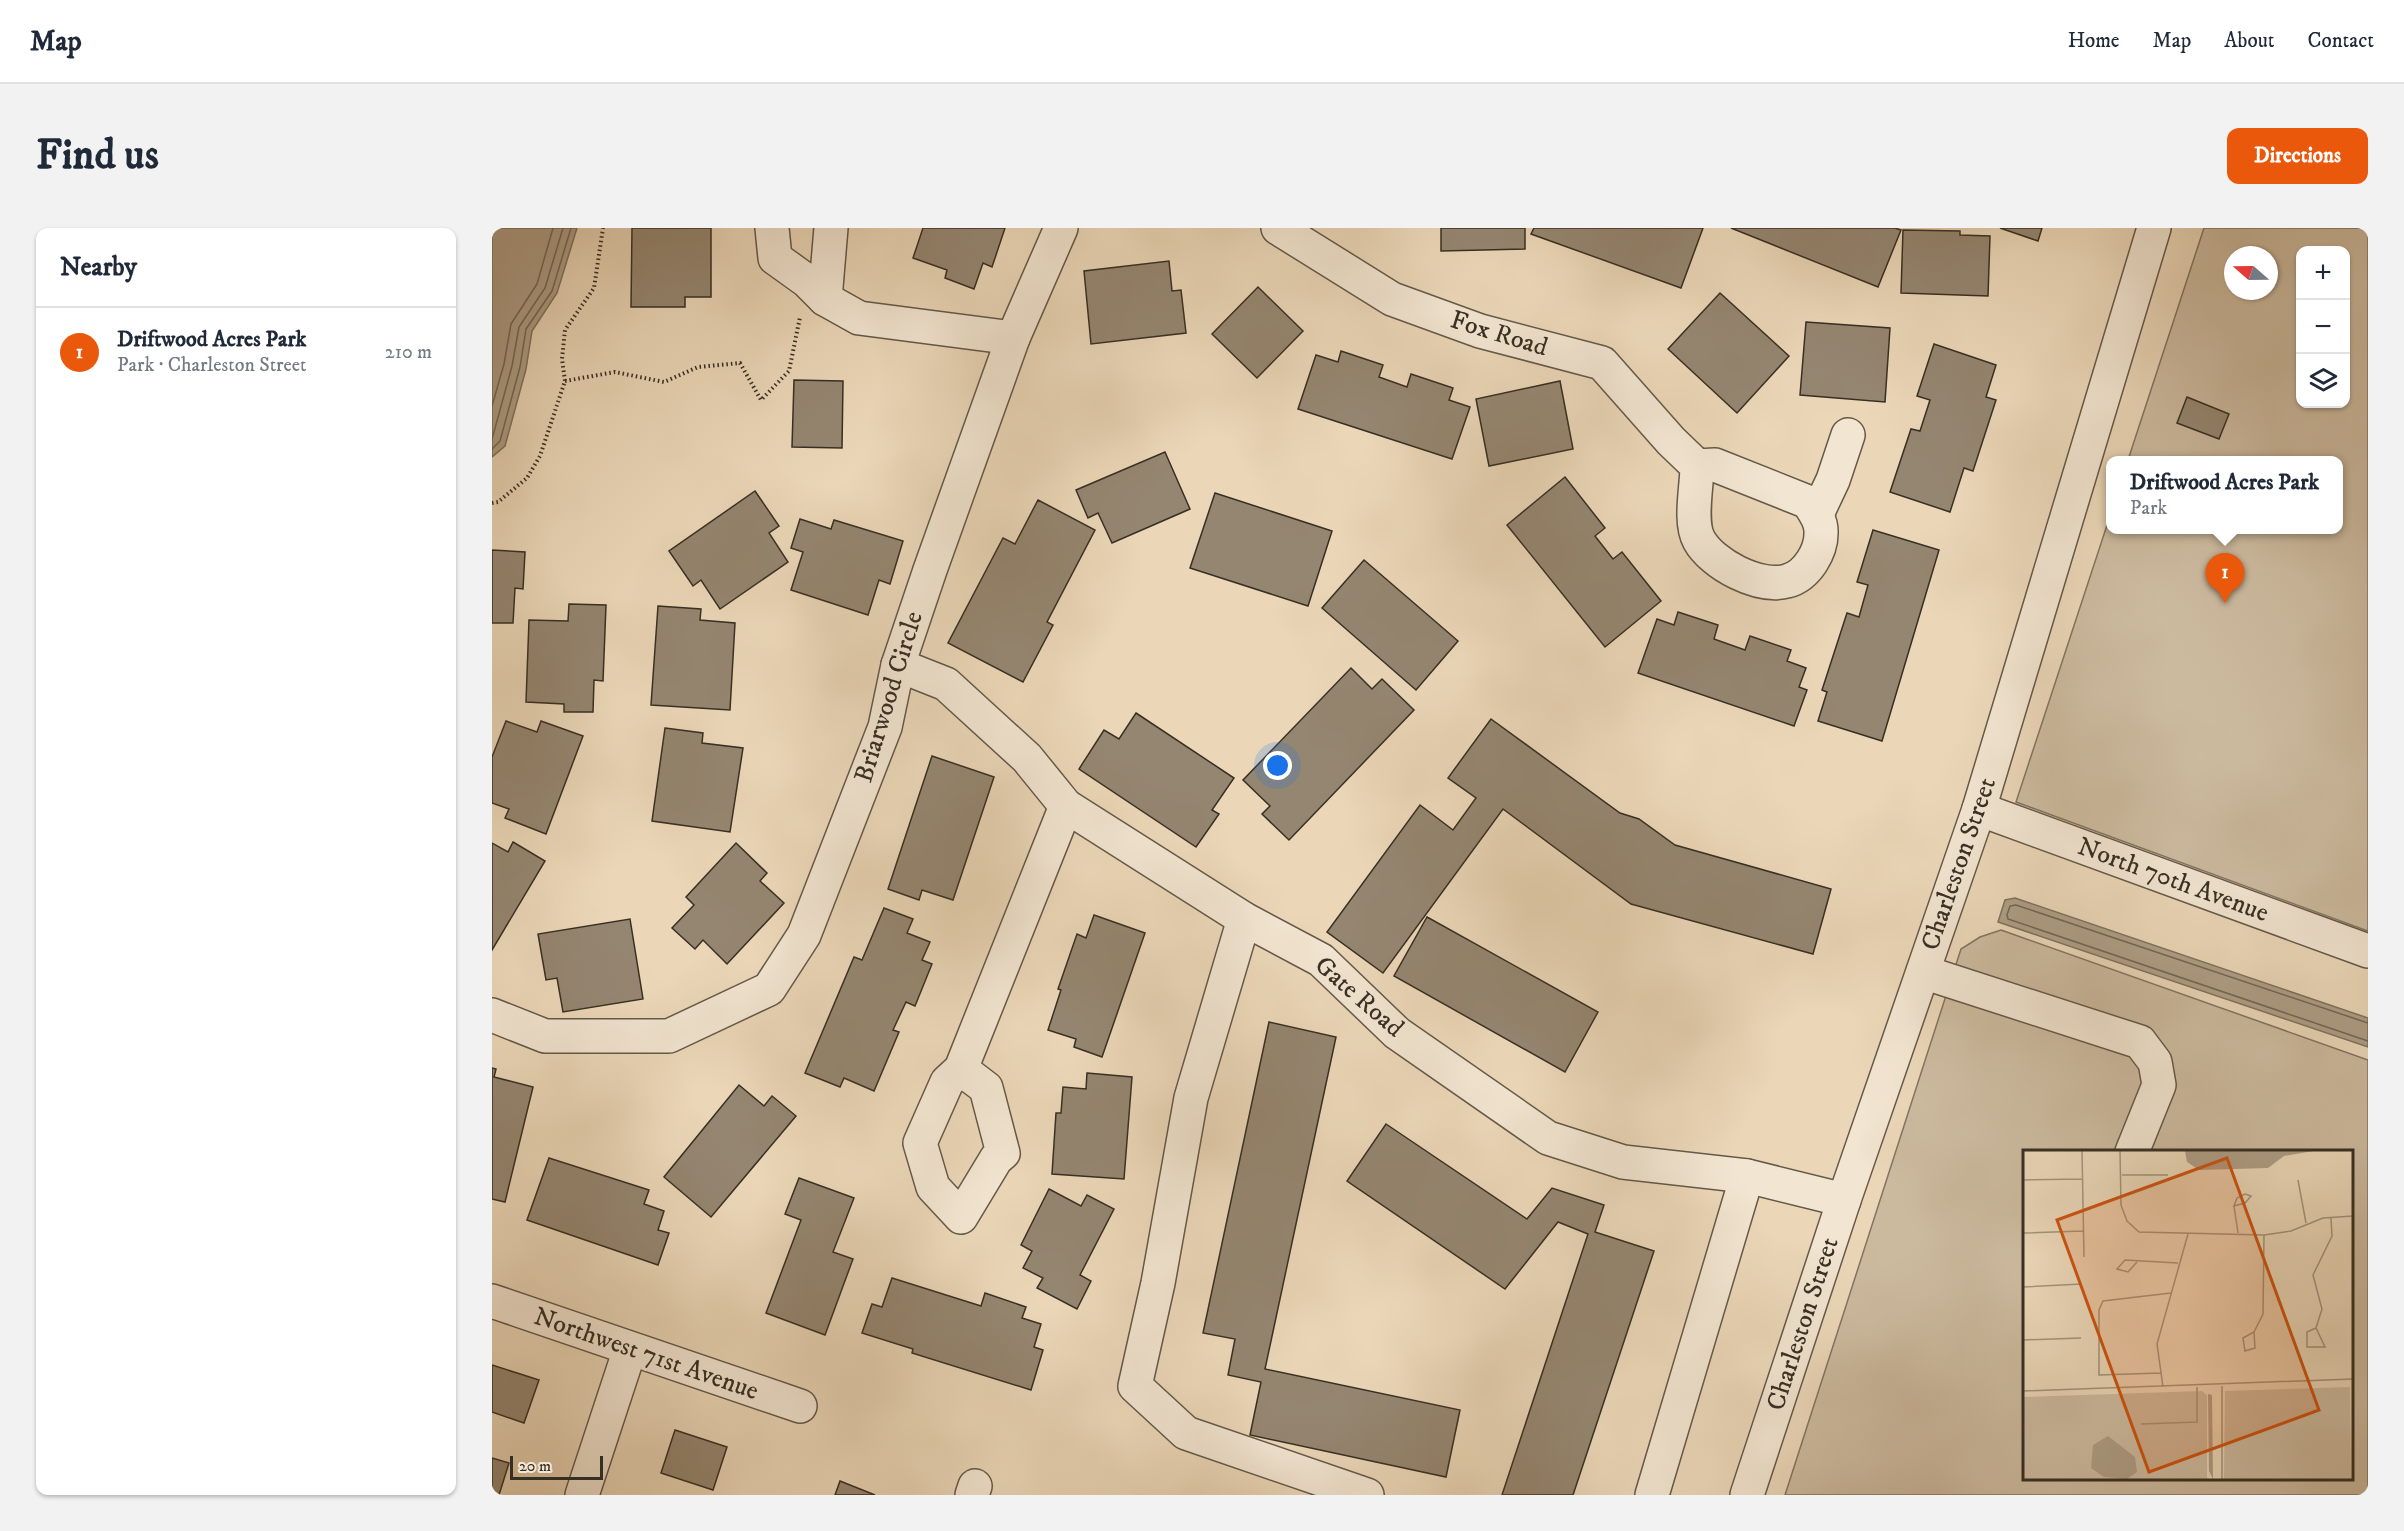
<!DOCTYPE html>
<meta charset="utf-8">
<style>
body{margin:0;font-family:"IM FELL DW Pica",serif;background:#f2f2f3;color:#1f2937}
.controls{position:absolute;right:18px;top:18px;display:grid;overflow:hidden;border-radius:12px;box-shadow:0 2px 4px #0004}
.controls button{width:54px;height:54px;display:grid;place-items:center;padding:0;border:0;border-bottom:2px solid #e0e1e3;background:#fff;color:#1f2937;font:30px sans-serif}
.compass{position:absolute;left:1732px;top:18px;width:54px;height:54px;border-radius:50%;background:#fff;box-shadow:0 2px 4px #0004;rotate:290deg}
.scale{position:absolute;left:18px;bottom:15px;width:93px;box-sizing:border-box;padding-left:6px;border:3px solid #372f24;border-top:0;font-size:16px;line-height:21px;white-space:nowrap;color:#372f24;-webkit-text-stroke:4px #f2e5d1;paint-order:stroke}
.you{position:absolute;left:786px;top:538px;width:21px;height:21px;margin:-15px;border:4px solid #fff;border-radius:50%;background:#1a73e8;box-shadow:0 0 0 9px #1a73e833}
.badge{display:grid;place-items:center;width:39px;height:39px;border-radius:50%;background:#ea580c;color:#fff;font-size:20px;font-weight:700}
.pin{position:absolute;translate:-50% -50px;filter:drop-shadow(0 2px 3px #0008)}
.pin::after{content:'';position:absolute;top:32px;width:21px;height:18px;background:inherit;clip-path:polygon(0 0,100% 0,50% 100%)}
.popup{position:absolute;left:1614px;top:228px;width:237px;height:78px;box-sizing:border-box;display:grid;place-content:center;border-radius:12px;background:#fff;filter:drop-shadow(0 2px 4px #0005);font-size:20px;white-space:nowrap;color:#747a83}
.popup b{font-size:22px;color:#1f2937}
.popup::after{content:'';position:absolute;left:50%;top:100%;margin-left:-12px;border:12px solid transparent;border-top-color:#fff}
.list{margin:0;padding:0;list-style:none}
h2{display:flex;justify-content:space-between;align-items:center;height:78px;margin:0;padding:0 24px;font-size:26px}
h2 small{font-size:20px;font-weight:400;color:#747a83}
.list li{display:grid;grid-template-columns:39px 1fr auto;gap:18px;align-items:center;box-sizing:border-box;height:90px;padding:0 24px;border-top:2px solid #e0e1e3}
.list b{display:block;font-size:22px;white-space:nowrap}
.list p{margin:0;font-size:20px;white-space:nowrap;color:#747a83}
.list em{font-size:20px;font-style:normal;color:#747a83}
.icon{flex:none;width:33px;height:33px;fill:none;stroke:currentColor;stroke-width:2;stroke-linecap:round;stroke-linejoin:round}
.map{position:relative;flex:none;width:1876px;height:1267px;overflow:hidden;border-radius:12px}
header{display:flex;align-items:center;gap:36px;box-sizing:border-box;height:84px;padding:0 30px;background:#fff;border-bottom:2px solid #e0e1e3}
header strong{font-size:28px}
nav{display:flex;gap:33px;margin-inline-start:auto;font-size:21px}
.intro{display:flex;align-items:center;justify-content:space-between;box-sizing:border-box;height:144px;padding:0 36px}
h1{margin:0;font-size:42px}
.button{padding:15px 27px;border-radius:12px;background:#ea580c;color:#fff;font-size:21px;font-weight:700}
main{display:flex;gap:36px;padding:0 36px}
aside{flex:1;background:#fff;border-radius:12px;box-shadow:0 2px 4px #0004}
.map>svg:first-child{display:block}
.green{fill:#ccba9f;stroke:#827462;stroke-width:1.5;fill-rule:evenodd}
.water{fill:#ae9e86;stroke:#7e725f;stroke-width:1.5}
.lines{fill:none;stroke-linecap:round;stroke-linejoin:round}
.shore{stroke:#726655;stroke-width:1.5}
.building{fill:#958671;stroke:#372f24;stroke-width:1.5}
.minor-casing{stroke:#645949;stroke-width:36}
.path{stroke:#372f24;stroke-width:4;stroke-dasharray:1.5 3;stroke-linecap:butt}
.minor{stroke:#f2e5d1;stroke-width:33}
.labels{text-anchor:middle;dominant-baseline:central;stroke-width:6;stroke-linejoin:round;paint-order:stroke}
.street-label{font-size:26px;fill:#372f24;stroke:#f2e5d1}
.inset-road{fill:none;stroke:#a3947d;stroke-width:1.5}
.view{fill:#cd5310;fill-opacity:0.15;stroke:#cd5310;stroke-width:3}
.inset-edge{fill:none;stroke:#372f24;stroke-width:3}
</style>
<header>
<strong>Map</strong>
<nav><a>Home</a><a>Map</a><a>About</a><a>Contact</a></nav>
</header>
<div class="intro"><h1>Find us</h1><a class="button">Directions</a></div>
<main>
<aside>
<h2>Nearby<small></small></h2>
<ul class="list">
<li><span class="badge">1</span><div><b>Driftwood Acres Park</b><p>Park · Charleston Street</p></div><em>210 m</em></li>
</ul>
</aside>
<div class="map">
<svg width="1876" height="1267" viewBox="0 0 1876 1267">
<rect width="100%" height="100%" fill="#ebd7b8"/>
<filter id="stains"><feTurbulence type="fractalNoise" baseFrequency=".00333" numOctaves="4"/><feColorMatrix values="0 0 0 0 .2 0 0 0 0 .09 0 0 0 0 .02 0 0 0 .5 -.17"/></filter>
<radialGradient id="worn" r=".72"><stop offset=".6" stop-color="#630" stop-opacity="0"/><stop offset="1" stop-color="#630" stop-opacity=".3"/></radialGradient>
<!-- green -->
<g class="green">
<path d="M1712,0H1876V703L1524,574L1619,285V302H1847V232H1636ZM1808,22H1854V176H1808ZM1741,27H1777V63H1741Z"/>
<path d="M1509,702L1876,832V1267H1293L1469,721L1488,709ZM1532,924H1860V1250H1532Z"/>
</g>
<!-- water -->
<g class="water">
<polygon points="0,0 85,0 65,65 40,103 34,141 13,218 0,229"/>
<polygon points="1523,670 1876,790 1876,819 1506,694 1513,672"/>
</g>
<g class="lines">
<!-- shore -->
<g class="shore">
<polyline points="0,178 12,136 19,96 45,56 61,0"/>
<polyline points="0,211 20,138 27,99 53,60 71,0"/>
<polyline points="0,221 8,213 28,139 34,101 60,63 79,0"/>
<polyline points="1876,795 1524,677 1518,678 1515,687 1516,691 1876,813"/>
</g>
</g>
<!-- building -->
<g class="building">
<polygon points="140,0 219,0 219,69 193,69 193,79 139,79"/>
<polygon points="431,0 513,0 500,39 491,35 482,61 453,50 455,42 421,30"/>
<polygon points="949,0 1033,0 1033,21 949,23"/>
<polygon points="1042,0 1211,0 1189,60 1039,6"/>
<polygon points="1239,0 1403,0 1409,2 1386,59"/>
<polygon points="1508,0 1550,0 1546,13"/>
<polygon points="1411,2 1468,3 1468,7 1498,8 1496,68 1409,65"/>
<polygon points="677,33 680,63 689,62 694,105 599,116 592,43"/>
<polygon points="766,59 811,103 765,150 720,106"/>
<polygon points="1228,65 1297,128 1245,185 1176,121"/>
<polygon points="1314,94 1398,100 1393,174 1308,167"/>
<polygon points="1442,116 1504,137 1494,169 1504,172 1481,243 1472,240 1458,284 1398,264 1419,201 1428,203 1438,172 1425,168"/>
<polygon points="849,123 891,137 887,149 915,159 919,146 961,160 957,172 978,179 960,231 806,181 824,127 846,134"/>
<polygon points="302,152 351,153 350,220 300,219"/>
<polygon points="1068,153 1081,221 997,238 984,171"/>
<polygon points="1695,169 1737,186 1727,211 1685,195"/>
<polygon points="673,224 698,281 620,315 606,285 596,290 584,262"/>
<polygon points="1073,249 1113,300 1103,308 1121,331 1130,324 1169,373 1113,419 1015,297"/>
<polygon points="263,263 287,298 277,305 296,334 228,381 209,352 201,358 177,323"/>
<polygon points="723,265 840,303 816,378 698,340"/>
<polygon points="546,272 603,302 555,394 561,397 531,454 456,415 511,310 523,316"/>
<polygon points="308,291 339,301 342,292 411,313 398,356 387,352 376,387 299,362 311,324 299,320"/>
<polygon points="1381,302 1447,322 1390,513 1326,493 1335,464 1330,462 1355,385 1367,389 1376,357 1365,354"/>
<polygon points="0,322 33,324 31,361 23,360 21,395 0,395"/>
<polygon points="872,332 966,413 924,462 830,380"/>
<polygon points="77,376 114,377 111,453 102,452 101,484 72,484 72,476 34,474 37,392 76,393"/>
<polygon points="166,378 209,381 208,392 243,395 238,482 159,477"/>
<polygon points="1186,384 1226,397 1222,411 1253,422 1258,408 1299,422 1295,433 1314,440 1307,459 1315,462 1302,498 1146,445 1165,391 1182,397"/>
<polygon points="859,440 880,461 890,451 922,482 797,612 770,586 778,578 751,552"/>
<polygon points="644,485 742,550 720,582 727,586 704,619 587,541 612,502 627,511"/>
<polygon points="999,491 1128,585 1147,591 1183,617 1339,661 1321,726 1139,676 1011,581 891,745 835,704 928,577 961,602 984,570 956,550"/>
<polygon points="14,493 45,504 49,493 91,508 54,606 13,590 17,581 0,575 0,529"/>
<polygon points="173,500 211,505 210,515 251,520 238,604 160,593"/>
<polygon points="440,528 502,549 461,672 430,662 427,672 396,661"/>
<polygon points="21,614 53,633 0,722 0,615 16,624"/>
<polygon points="244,615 275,645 268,653 292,675 235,736 211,712 203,721 180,700 202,677 194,669"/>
<polygon points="392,680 421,691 415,705 438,714 430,732 440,736 423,778 414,774 401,802 407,804 382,863 352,850 348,859 313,845 362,729 370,732"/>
<polygon points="602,687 653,705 610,829 582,819 584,811 556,802 569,762 566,761 585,706 594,710"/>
<polygon points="935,689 1106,784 1073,844 902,748"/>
<polygon points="138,691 151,771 71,784 65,750 54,752 46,706"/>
<polygon points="777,794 844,809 773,1141 968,1182 954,1249 758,1207 769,1154 736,1147 743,1111 711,1105"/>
<polygon points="0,840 4,841 2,849 41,859 13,974 0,971"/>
<polygon points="595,845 640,849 632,951 560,946 564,885 569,885 571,859 594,861"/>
<polygon points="247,857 272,878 280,868 304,888 219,989 172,949"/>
<polygon points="894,896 1035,991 1060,960 1112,977 1103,1004 1162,1023 1081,1267 1010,1267 1096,1006 1066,994 1013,1061 855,953"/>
<polygon points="57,930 157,962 152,976 172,983 166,1002 177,1005 166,1037 35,992"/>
<polygon points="307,950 362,970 341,1024 361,1031 333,1107 274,1085 309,992 293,986"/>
<polygon points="557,961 589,978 595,967 622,981 588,1047 599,1053 585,1081 545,1060 551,1050 531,1040 540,1023 529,1017"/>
<polygon points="400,1050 489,1078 493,1065 534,1079 530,1090 549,1096 542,1119 551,1122 539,1162 420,1125 421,1121 370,1105 380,1076 390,1079"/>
<polygon points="0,1137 47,1152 32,1195 0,1184"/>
<polygon points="183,1202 235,1219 221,1262 169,1245"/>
<polygon points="0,1230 17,1235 7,1267 0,1267"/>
<polygon points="348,1253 383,1267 343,1267"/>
</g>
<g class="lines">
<defs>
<g id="minor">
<polyline points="280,0 283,30 315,53 333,71 339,0"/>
<path d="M786,0L900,71L988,103L1110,135L1179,213L1205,238C1205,259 1197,294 1207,312C1220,336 1267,361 1295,353C1315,348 1330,323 1329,303C1329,292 1322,283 1316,274L1223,237L1205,238"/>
<polyline points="333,71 367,90 521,110"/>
<polyline points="1325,286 1341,252 1356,207"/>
<polyline points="406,437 454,456 535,530 574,578 752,691 829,732 905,805 1056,910 1131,934 1255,948 1352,972"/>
<polyline points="1487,581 1876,723"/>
<polyline points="752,691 699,870 666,1055 643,1158 694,1205 875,1267"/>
<polyline points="1431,744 1648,814 1663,834 1667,857 1640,924"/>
<polyline points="0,787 53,808 177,808 277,761 312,707 393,499 406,437 438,342 521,110 569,0"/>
<polyline points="469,841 494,860 511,925 504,931 469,989 441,959 428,915 455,854 469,841 574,578"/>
<polyline points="0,1073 308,1178"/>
<polyline points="90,1267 138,1121"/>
<polyline points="480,1267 483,1258"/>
<polyline points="1160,1267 1255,948"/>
<polyline points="1255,1267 1352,972 1487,581 1662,0"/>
</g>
</defs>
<!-- minor casing -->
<use href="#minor" class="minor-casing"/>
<!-- path -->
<g class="path">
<polyline points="73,153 123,144 172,154 206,139 248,135 269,172 297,143 308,89"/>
<polyline points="0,275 6,274 35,250 48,228 73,153 70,131 73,102 102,60 111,0"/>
</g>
<!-- minor -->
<use href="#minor" class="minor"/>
</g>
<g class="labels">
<!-- street labels -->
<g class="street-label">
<text transform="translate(1007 106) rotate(17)">Fox Road</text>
<text transform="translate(397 469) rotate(-73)">Briarwood Circle</text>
<text transform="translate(1467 636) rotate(-71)">Charleston Street</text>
<text transform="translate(1681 652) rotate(20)">North 70th Avenue</text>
<text transform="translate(867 769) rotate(41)">Gate Road</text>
<text transform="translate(1311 1096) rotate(-72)">Charleston Street</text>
<text transform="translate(154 1126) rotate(19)">Northwest 71st Avenue</text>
</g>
</g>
<!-- overview -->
<g transform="translate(1531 922)">
<rect width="330" height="330" fill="#ebd7b8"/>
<path d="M327,237L328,329H201L202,241ZM179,241L184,245V329H0V247Z" fill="#ccba9f"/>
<path d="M162,1H290L261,6L245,18L176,20L164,12ZM185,244L189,245L190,329L186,321ZM85,286L112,307L114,322L104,329L81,327L68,318L70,295Z" fill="#ae9e86"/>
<path class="inset-road" d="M59,1L61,107M97,1L98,55L104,71L116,82L241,85L268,81L300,68L330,66M99,25H145M0,30L60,29M275,30L283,73M222,44L228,46L222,53L211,56L214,48ZM211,56L215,83M0,83L60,81M114,112L105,122L94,119L102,110L155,113M0,137L59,134M293,178L284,182V197H302L293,178L299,159L290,125L309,86L308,68M231,182L232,198L222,201L220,188L231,182L240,164L241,85M0,190L58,188M138,223L76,225V160L80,151L148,143M140,237L134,194L165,84M0,241L330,229M118,274L174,272V237M199,329V236"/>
<path class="view" d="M204,8L296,260L126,322L34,70Z"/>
<rect width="330" height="330" class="inset-edge"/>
</g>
<rect width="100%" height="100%" filter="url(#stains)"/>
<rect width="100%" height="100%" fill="url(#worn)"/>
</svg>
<div class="controls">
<button>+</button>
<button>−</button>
<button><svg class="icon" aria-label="layers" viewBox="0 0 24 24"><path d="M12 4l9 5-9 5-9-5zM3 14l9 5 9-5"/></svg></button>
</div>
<svg class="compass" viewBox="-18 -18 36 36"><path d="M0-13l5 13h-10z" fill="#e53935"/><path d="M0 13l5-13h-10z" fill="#747a83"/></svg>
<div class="scale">20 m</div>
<div class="you"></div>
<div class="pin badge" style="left:1733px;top:375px">1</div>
<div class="popup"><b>Driftwood Acres Park</b>Park</div>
</div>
</main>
